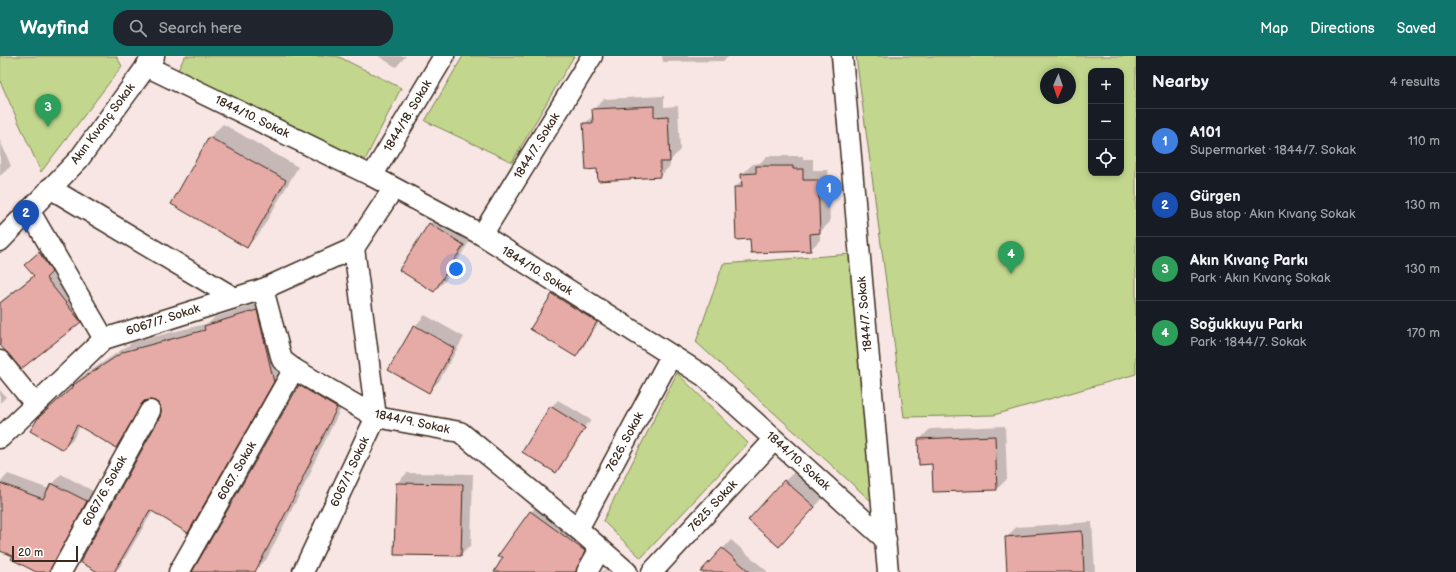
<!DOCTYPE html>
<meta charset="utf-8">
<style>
body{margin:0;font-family:"Balsamiq Sans",sans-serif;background:#20242c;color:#f1f3f6}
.controls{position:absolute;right:12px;top:12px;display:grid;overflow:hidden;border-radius:8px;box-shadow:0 2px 6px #0003}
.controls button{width:36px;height:36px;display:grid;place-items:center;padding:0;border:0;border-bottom:1px solid #363941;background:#171b24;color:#f1f3f6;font:20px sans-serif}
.compass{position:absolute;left:1040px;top:12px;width:36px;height:36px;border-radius:50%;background:#171b24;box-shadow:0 2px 6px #0003;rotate:182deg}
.scale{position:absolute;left:12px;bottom:10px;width:66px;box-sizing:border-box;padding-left:4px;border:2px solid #3b2a1e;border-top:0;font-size:11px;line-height:14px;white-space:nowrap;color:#3b2a1e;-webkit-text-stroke:3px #fff;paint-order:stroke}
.you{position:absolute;left:456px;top:213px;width:14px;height:14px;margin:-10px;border:3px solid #fff;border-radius:50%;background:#1a73e8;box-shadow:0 0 0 6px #1a73e833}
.badge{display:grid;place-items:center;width:26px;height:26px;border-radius:50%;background:#0f766e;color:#fff;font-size:13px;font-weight:700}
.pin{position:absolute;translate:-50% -33px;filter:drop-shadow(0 1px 2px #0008)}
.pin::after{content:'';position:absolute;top:21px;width:14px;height:12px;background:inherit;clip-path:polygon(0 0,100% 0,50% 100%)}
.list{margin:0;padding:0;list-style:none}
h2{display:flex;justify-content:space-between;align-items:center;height:52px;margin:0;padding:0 16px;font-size:17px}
h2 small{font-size:13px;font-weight:400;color:#9ea1a6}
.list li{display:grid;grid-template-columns:26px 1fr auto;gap:12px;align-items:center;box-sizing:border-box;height:64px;padding:0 16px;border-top:1px solid #363941}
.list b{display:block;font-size:15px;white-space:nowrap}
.list p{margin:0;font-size:13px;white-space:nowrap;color:#9ea1a6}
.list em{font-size:13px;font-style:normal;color:#9ea1a6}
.icon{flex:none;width:22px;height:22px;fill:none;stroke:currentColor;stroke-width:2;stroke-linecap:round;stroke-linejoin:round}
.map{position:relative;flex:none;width:1136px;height:516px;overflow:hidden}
header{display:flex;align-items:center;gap:24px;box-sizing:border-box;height:56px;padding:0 20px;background:#0f766e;color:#fff}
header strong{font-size:19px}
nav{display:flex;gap:22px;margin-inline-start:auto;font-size:14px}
.search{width:280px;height:36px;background:#20242c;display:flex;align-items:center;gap:10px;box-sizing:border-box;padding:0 14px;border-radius:16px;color:#9ea1a6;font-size:15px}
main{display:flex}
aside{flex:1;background:#171b24}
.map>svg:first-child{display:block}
.green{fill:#c2d78d;stroke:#7e8056;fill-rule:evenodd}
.shadow{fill:#0003;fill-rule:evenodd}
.building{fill:#e6aba6;stroke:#3b2a1e}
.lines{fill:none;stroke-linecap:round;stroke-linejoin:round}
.street-casing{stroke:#3b2a1e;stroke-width:23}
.street{stroke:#fff;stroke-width:20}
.labels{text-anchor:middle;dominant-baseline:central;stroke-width:3;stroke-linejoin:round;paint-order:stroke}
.street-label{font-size:12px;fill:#3b2a1e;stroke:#fff}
</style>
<header>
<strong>Wayfind</strong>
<div class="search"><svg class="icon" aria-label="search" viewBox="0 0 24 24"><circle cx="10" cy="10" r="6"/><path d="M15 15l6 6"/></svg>Search here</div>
<nav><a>Map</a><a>Directions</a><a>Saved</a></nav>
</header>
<main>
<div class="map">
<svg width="1136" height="516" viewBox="0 0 1136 516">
<rect width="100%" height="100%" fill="#f8e6e4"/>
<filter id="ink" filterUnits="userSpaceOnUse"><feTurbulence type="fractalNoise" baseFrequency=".025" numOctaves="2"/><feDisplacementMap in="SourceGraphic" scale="8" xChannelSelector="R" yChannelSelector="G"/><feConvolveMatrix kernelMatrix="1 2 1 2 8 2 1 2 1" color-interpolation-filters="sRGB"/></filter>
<g filter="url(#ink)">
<!-- green -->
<g class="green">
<polygon points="0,0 116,0 122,10 41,116 0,25"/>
<polygon points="185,0 337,0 401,32 364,106 178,14"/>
<polygon points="463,0 574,0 512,106 425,65"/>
<path d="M856,0H1136V318L994,359L904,361ZM1091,15H1121V117H1091ZM1046,18H1070V42H1046Z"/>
<polygon points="851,198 871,445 696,286 723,208"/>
<polygon points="677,317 748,387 641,502 603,465"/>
</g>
<!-- shadow -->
<g class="shadow">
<polygon points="378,0 406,0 396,11"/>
<polygon points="662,0 729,0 723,5 663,6"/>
<polygon points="664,40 664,51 678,50 680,94 670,105 670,110 660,120 598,112 584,68 594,59 593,54 604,43"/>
<polygon points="223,68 298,111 259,178 246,191 172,148 210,81"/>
<polygon points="0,84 11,110 0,120"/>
<polygon points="767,100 803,100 803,103 813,103 813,114 828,114 830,166 820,176 820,184 810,194 751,182 735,132 742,124 742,118 753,108 760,107"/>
<polygon points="440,157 474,178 445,225 434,235 401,214 430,168"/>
<polygon points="49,187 90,256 80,266 0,286 0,246 34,219 35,200"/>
<polygon points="560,232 604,258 583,292 576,299 552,239"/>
<polygon points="266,245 283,315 197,467 187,476 153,455 119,512 115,516 100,516 161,361 162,355 161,349 156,344 148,343 126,381 116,391 80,370 73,383 63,392 39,362 83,320 133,286 209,267 215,261"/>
<polygon points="425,259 464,281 439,325 429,335 415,270"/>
<polygon points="309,320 346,342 311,413 312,414 266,504 256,513 242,516 193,516 300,330"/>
<polygon points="0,334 6,341 0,347"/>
<path d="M558,344L591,364L563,409L556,416L551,351ZM587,367L588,368L563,409H560Z"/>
<polygon points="1005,370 1007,423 997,433 933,407 919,384 930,373"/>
<polygon points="795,415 824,441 779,490 785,425"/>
<polygon points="407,417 473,418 471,489 461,499 397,427"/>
<polygon points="8,418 49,433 61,418 95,436 53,516 38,516 15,500 0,494 0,427"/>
<polygon points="541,446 595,485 593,516 495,516 531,456"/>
<polygon points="1092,466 1095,516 1008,516 1006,482 1016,471"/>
<polygon points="731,484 768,516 701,516"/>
<polygon points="608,512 613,516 601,516"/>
</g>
<!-- building -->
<g class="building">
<polygon points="654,50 654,61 668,60 670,106 660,106 660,121 598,125 597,113 586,114 583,67 593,67 592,53"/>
<polygon points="209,81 286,124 247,192 171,148"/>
<polygon points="756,110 793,110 793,113 803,113 803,124 818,124 820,177 810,178 811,195 751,197 750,183 736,184 734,131 742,131 741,118 756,117"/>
<polygon points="429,167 464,189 434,236 399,214"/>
<polygon points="39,196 52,216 46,222 81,266 21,313 0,289 0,247 34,220 24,209"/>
<polygon points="552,238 597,266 576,301 530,273"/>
<polygon points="257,254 274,326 188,477 150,454 114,516 98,516 80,506 160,361 161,355 160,349 155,345 149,344 144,345 116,392 77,369 63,394 30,375 38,362 74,330 73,329 123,296 205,274 204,270"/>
<polygon points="414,269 454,292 429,337 388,314"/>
<polygon points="299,329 337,352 302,423 303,424 255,516 192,516"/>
<polygon points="550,350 585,372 556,417 522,396"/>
<polygon points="995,380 997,434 933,436 932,408 919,409 918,383"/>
<polygon points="784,424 815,451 779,491 748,464"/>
<polygon points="0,427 43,443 51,427 87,445 50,516 36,516 11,503 13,500 0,495"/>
<polygon points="396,427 463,428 461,500 394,499"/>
<polygon points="530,455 585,495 576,516 494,516 503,501 497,501"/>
<polygon points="1082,475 1084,516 1007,516 1005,481"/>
<polygon points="722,492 750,516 700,516"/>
</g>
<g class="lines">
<defs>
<g id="street">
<polyline points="842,0 888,516"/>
<polyline points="146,10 372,120 482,179 704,320 886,484"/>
<polyline points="372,120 444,0"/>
<polyline points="50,132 233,241"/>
<polyline points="29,154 104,283"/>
<polyline points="482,179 592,0"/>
<polyline points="0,185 79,103 154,0"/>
<polyline points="354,192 393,133"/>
<polyline points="263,233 282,304 294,313 376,361 460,376 578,473 627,516"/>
<polyline points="0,305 35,348"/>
<polyline points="0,382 104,283 263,233 354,192"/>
<polyline points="578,473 671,300"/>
<polyline points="61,516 150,355"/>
<polyline points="179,516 294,313"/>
<polyline points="303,516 376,361 354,192"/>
<polyline points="587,516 600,493"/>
<polyline points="652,516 774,384"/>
</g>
</defs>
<!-- street casing -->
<use href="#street" class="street-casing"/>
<!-- street -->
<use href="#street" class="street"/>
</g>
</g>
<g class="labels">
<!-- street labels -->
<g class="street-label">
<text transform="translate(408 60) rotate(-59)">1844/18. Sokak</text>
<text transform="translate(252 61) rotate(26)">1844/10. Sokak</text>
<text transform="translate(103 68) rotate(-53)">Akın Kıvanç Sokak</text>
<text transform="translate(537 90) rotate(-58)">1844/7. Sokak</text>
<text transform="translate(537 215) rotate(32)">1844/10. Sokak</text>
<text transform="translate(865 258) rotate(-95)">1844/7. Sokak</text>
<text transform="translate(163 264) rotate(-18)">6067/7. Sokak</text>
<text transform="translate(412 366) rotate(12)">1844/9. Sokak</text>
<text transform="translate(625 386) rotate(-62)">7626. Sokak</text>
<text transform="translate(798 405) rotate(42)">1844/10. Sokak</text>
<text transform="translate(237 415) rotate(-60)">6067. Sokak</text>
<text transform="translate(350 416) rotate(-65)">6067/1. Sokak</text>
<text transform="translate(105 435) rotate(-61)">6067/6. Sokak</text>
<text transform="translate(713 450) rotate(-47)">7625. Sokak</text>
</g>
</g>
</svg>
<div class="controls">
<button>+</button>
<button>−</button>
<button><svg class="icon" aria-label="locate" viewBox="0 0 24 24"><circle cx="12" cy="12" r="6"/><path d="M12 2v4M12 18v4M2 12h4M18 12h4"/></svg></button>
</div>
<svg class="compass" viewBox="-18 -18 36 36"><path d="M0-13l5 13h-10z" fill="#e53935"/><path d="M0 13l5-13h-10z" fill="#9ea1a6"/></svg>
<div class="scale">20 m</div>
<div class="you"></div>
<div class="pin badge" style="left:829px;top:152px;background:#3f7fe0">1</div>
<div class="pin badge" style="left:26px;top:177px;background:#1a4fb4">2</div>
<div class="pin badge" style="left:48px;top:71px;background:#2e9e5b">3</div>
<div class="pin badge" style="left:1011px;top:218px;background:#2e9e5b">4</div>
</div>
<aside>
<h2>Nearby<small>4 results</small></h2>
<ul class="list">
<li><span class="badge" style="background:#3f7fe0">1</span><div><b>A101</b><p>Supermarket · 1844/7. Sokak</p></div><em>110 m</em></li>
<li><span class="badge" style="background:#1a4fb4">2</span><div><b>Gürgen</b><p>Bus stop · Akın Kıvanç Sokak</p></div><em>130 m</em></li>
<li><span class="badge" style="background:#2e9e5b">3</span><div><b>Akın Kıvanç Parkı</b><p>Park · Akın Kıvanç Sokak</p></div><em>130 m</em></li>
<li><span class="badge" style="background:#2e9e5b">4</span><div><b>Soğukkuyu Parkı</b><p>Park · 1844/7. Sokak</p></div><em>170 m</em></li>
</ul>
</aside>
</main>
